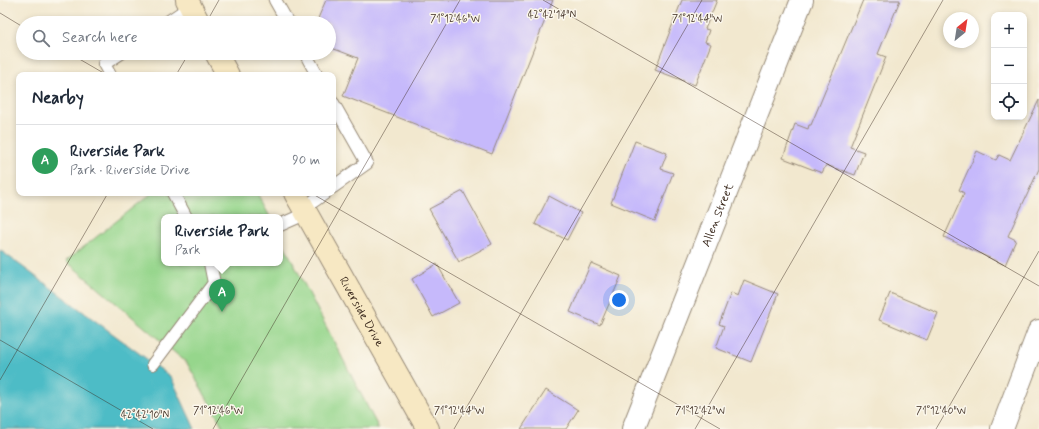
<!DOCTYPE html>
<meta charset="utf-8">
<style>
:root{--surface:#fff;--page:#f2f2f3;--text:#1f2937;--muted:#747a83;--line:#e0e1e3;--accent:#1a73e8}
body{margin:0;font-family:Mynerve,sans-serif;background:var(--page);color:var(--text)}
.controls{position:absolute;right:12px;top:12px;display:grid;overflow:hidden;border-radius:8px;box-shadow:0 2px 6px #0003}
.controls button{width:36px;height:36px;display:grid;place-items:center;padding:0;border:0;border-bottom:1px solid var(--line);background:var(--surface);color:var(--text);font:20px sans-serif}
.compass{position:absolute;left:943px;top:12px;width:36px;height:36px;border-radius:50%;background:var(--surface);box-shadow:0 2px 6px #0003;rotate:30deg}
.you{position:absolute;left:619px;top:300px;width:14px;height:14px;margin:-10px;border:3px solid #fff;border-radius:50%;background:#1a73e8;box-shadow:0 0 0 6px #1a73e833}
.badge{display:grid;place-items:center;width:26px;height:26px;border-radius:50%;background:var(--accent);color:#fff;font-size:13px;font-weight:700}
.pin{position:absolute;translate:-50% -33px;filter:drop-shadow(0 1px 2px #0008)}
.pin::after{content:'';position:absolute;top:21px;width:14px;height:12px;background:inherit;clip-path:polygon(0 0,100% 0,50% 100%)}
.popup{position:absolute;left:161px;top:214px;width:122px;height:52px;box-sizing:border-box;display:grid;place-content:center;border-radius:8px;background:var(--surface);filter:drop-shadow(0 1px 3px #0005);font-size:13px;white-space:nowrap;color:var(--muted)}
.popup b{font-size:15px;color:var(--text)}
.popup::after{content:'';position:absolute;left:50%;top:100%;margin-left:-8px;border:8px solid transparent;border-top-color:var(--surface)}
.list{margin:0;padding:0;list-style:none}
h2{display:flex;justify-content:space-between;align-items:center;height:52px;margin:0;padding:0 16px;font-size:17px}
h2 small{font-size:13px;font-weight:400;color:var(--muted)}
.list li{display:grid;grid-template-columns:26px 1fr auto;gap:12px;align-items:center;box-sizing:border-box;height:72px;padding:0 16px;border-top:1px solid var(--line)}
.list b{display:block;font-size:15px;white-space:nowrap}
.list p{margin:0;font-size:13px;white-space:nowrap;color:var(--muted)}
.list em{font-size:13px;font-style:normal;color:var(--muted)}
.icon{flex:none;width:22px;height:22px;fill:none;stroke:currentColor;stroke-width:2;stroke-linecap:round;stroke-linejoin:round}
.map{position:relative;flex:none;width:1039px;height:429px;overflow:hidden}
.search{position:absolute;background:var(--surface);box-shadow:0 2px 6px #0003;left:16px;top:16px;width:320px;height:44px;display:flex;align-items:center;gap:10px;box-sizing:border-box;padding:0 14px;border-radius:22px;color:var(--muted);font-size:15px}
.panel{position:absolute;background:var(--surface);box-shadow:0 2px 6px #0003;left:16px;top:72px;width:320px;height:124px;border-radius:8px}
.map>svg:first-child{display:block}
</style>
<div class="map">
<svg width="1039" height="429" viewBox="0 0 1039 429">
<rect width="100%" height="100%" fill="#fbf7ec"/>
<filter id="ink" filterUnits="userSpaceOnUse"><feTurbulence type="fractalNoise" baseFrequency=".025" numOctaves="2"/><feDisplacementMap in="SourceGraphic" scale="8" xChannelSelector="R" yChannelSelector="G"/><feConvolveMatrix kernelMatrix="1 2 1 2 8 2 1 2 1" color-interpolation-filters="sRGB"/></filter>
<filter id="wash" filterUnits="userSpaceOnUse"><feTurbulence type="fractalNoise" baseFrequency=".012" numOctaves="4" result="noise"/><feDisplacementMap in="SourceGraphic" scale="16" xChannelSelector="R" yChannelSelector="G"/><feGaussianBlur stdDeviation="0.9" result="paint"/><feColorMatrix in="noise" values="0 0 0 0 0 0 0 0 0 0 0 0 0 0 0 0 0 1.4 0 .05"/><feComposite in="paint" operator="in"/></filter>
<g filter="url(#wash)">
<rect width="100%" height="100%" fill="#f2e8cf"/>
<polygon fill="#96d68c" stroke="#688055" points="152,193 257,193 270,217 164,217 164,263 280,263 280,237 379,429 224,429 187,363 66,261"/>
<polygon fill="#4ebcc6" stroke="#447372" points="0,250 171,377 195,429 0,429"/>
<g id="blocks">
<g fill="#c6b9fb">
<polygon points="326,0 553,0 492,154 343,96 358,58 329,47 329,23 316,23"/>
<polygon points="682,0 717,0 705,29 709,30 705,42 711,44 695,85 655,70"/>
<polygon points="863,0 900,0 878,54 886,57 850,147 864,152 855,175 826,165 822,173 783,158 795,124 808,129 809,125 811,125"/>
<polygon points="1039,100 1039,169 1008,236 1016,240 1005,265 944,237 964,193 959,190 977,151 996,160 999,155 1010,160"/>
<polygon points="635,141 667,153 661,169 673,173 655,221 611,203"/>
<polygon points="463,191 492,244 459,262 429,209"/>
<polygon points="549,196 581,213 567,240 535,224"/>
<polygon points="591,263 621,276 600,325 570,312"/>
<polygon points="437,264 459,303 433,317 412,279"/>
<polygon points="744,280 778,294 751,362 716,348 724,326 719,324 731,293 738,296"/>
<polygon points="890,293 938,313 927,340 879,320"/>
<polygon points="546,390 578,410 566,429 521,429"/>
</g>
</g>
</g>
<g filter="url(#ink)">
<use href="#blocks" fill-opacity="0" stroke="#968976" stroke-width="1"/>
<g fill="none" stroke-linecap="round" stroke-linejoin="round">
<defs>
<g id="service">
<polyline points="275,0 288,23"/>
<polyline points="166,23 190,7"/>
<polyline points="305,53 317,75"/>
<polyline points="110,75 104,64 121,53"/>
<polyline points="333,103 367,163 333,187"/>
<polyline points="173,193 186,217"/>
<polyline points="304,208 325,193"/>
<polyline points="280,225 307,213"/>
<polyline points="153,364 214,283 210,263"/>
</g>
<g id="minor">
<path id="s1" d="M633,429L802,0"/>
<polyline points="1002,429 1039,331"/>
</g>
<g id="secondary">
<polyline points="187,0 199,23"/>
<polyline points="216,53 228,75"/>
<path id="s2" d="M295,193L428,429"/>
</g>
</defs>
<use href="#service" stroke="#968976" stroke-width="14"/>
<use href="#minor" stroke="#968976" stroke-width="24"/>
<use href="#secondary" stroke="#968976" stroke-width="24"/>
<use href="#service" stroke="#fff" stroke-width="12"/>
<use href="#minor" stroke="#fff" stroke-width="22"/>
<use href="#secondary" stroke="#f7e8c3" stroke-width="22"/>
</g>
</g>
<path fill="none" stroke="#3b2a1e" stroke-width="1" stroke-opacity="0.45" d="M543,0L1039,286M0,13L23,27M206,23L219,0M69,53L107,75M176,75L189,53M311,193L720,429M0,340L153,429M0,380L108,193M213,429L460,0M454,429L702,0M695,429L943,0M936,429L1039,251"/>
<g text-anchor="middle" stroke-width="3" stroke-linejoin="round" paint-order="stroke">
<g font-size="12" fill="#3b2a1e" stroke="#fbf7ec">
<text dy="4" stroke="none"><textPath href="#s1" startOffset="230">Allen Street</textPath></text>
<text dy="4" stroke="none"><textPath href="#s2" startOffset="136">Riverside Drive</textPath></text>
</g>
</g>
<g font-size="10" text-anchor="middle" fill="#3b2a1e" stroke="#fbf7ec" stroke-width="3" stroke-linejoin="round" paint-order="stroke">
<text x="552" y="18">42°42'14"N</text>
<text x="455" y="22">71°12'46"W</text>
<text x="697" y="22">71°12'44"W</text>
<text x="218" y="414">71°12'46"W</text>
<text x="459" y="414">71°12'44"W</text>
<text x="700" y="414">71°12'42"W</text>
<text x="941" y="414">71°12'40"W</text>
<text x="145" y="418">42°42'10"N</text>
</g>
</svg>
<div class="controls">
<button>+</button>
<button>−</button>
<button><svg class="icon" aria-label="locate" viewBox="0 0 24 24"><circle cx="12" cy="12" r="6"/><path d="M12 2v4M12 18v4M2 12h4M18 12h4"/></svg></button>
</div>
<svg class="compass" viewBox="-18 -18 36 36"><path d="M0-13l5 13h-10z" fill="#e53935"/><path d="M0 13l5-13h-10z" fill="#747a83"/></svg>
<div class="you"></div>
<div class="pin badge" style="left:222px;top:312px;background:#2e9e5b">A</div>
<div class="popup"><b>Riverside Park</b>Park</div>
<div class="search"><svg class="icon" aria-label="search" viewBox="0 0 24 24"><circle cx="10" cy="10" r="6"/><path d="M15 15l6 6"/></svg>Search here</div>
<section class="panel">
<h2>Nearby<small></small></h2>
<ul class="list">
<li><span class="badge" style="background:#2e9e5b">A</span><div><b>Riverside Park</b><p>Park · Riverside Drive</p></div><em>90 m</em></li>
</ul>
</section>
</div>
